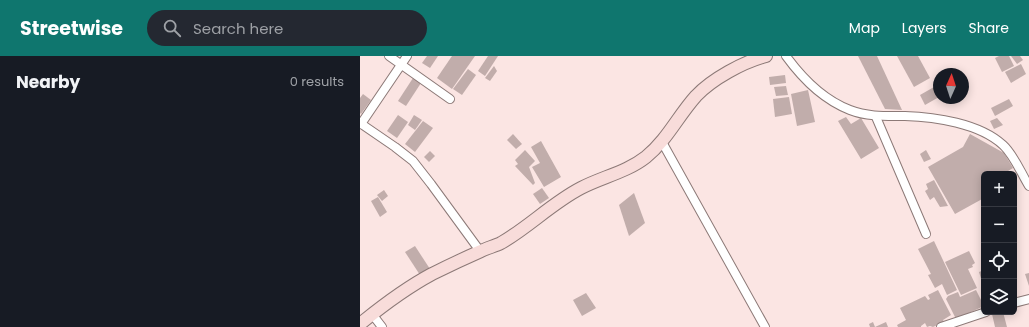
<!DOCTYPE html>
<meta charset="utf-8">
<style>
:root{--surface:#171b24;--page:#242831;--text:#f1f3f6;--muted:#9ea1a6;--line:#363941;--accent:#0f766e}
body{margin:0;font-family:Poppins,sans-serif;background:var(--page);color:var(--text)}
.controls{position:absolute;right:12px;bottom:12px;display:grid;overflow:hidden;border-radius:6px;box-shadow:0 2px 10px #0003}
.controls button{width:36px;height:36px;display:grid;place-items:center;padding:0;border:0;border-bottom:1px solid var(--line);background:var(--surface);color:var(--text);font:20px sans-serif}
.compass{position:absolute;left:573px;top:12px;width:36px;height:36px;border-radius:50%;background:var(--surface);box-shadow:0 2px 10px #0003;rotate:3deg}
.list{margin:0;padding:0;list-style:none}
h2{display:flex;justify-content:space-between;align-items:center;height:52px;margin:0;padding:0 16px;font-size:17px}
h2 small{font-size:13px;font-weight:400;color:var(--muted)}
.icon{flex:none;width:22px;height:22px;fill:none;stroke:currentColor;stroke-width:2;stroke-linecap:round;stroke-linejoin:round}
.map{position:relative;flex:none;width:669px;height:271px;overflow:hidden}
header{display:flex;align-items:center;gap:24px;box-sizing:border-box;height:56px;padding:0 20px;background:var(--accent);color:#fff}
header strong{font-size:19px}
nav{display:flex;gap:22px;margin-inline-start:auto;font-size:14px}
.search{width:280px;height:36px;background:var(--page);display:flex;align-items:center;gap:10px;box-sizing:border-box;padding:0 14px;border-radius:22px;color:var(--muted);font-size:15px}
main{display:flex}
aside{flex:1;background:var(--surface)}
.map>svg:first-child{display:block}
</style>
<header>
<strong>Streetwise</strong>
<div class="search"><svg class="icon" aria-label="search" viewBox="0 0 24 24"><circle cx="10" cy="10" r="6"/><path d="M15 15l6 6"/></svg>Search here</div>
<nav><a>Map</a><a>Layers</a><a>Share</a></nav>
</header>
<main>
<aside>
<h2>Nearby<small>0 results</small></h2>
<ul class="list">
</ul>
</aside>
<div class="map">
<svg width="669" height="271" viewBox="0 0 669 271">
<rect width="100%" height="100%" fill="#fbe5e3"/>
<g fill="#c1adab">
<polygon points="67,0 78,0 70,12 62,7"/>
<polygon points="92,0 115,0 92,33 77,22"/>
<polygon points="128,0 138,0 125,20 118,15"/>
<polygon points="498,0 517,0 542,54 525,53"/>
<polygon points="537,0 558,0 570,22 554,31"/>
<polygon points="639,0 649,0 654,10 642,16 635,2"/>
<polygon points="651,0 660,0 663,4 657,8"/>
<polygon points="661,8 666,18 651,27 645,16"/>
<polygon points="134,10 137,15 130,25 125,22"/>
<polygon points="108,13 116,19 102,39 93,33"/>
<polygon points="425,19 426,27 410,29 409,21"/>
<polygon points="53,22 61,27 46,50 38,45"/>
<polygon points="426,30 428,39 416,40 414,31"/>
<polygon points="574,31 579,41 565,49 560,39"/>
<polygon points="448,34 455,66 437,70 431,38"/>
<polygon points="3,38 11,44 1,58 0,57 0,42"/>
<polygon points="429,41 432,58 415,61 413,43"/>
<polygon points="649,43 653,50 635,60 631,52"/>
<polygon points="38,59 48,66 37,82 27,75"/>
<polygon points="54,59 62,64 55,74 48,69"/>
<polygon points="486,61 491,68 501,62 519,92 501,103 478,65"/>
<polygon points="637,62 643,69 634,73 630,65"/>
<polygon points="63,65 73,72 55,96 45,88"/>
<polygon points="153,78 162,88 156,93 147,84"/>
<polygon points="610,78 644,97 653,112 643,118 624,118 624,142 595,158 568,111 603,91"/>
<polygon points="181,85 201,121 184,131 172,111 180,107 171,91"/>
<polygon points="165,94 175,105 169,111 175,127 173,129 155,110 158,108 155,104"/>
<polygon points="566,94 571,103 564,106 560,98"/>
<polygon points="70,95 75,100 69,106 64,101"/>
<polygon points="574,124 588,150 580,151 574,141 570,144 565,135 568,133 566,128"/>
<polygon points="182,132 189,142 180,148 173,138"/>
<polygon points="24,134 28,140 22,145 17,139"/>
<polygon points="274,137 285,167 269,180 259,149"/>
<polygon points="18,141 27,156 20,161 11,145"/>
<polygon points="574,185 597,234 587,239 582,228 575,232 568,219 571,218 558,193"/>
<polygon points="55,190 70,213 60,219 45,196"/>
<polygon points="609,195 615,207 612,209 613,211 608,213 617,232 601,239 585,206"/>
<polygon points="624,214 624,232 619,216"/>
<polygon points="669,217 669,230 665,218"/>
<polygon points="578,234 591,259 583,264 584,266 573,271 570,270 567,271 565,267 561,270 561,271 538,271 537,269 546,264 540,252 565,240 568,244 570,243 568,239"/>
<polygon points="616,234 624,250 596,263 586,243 588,240 598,236 600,241"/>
<polygon points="226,237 236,252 222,260 213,244"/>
<polygon points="639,256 643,256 647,271 635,271 632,258"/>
<polygon points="513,266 515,271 526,266 528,271 510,271 509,268"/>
</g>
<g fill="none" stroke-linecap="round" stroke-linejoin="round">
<defs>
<g id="street">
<polyline points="29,0 90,43"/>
<path d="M426,0C442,22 464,44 490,54C508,61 526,60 545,60C575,61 619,67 643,89C654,99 661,117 669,130"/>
<polyline points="516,61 566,178"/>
<polyline points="0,67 35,91 53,105 71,128 120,195"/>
<polyline points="1,68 47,0"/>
<polyline points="302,86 405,271"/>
<polyline points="654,247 669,243"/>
<polyline points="12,258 22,271"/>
<polyline points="581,271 626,256"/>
</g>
<path id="secondary" d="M0,268C22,250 46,232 72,218C88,210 105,202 121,195C127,192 135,190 141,187C169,171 192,147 221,132C242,121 267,116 286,101C307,84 318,60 336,40C352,23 383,6 406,0"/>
</defs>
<use href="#street" stroke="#8c7977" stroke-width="10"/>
<use href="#secondary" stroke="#8c7977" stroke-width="14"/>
<use href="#street" stroke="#fff" stroke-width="8"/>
<use href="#secondary" stroke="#f8dcda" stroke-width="12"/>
</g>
</svg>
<div class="controls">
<button>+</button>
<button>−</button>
<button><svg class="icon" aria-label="locate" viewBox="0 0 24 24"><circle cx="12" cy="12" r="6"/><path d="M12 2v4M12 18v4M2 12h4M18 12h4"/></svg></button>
<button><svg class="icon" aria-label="layers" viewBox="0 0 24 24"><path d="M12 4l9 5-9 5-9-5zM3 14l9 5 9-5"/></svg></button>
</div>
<svg class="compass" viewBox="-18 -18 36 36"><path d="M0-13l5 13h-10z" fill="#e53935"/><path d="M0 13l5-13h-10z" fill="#9ea1a6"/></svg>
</div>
</main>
